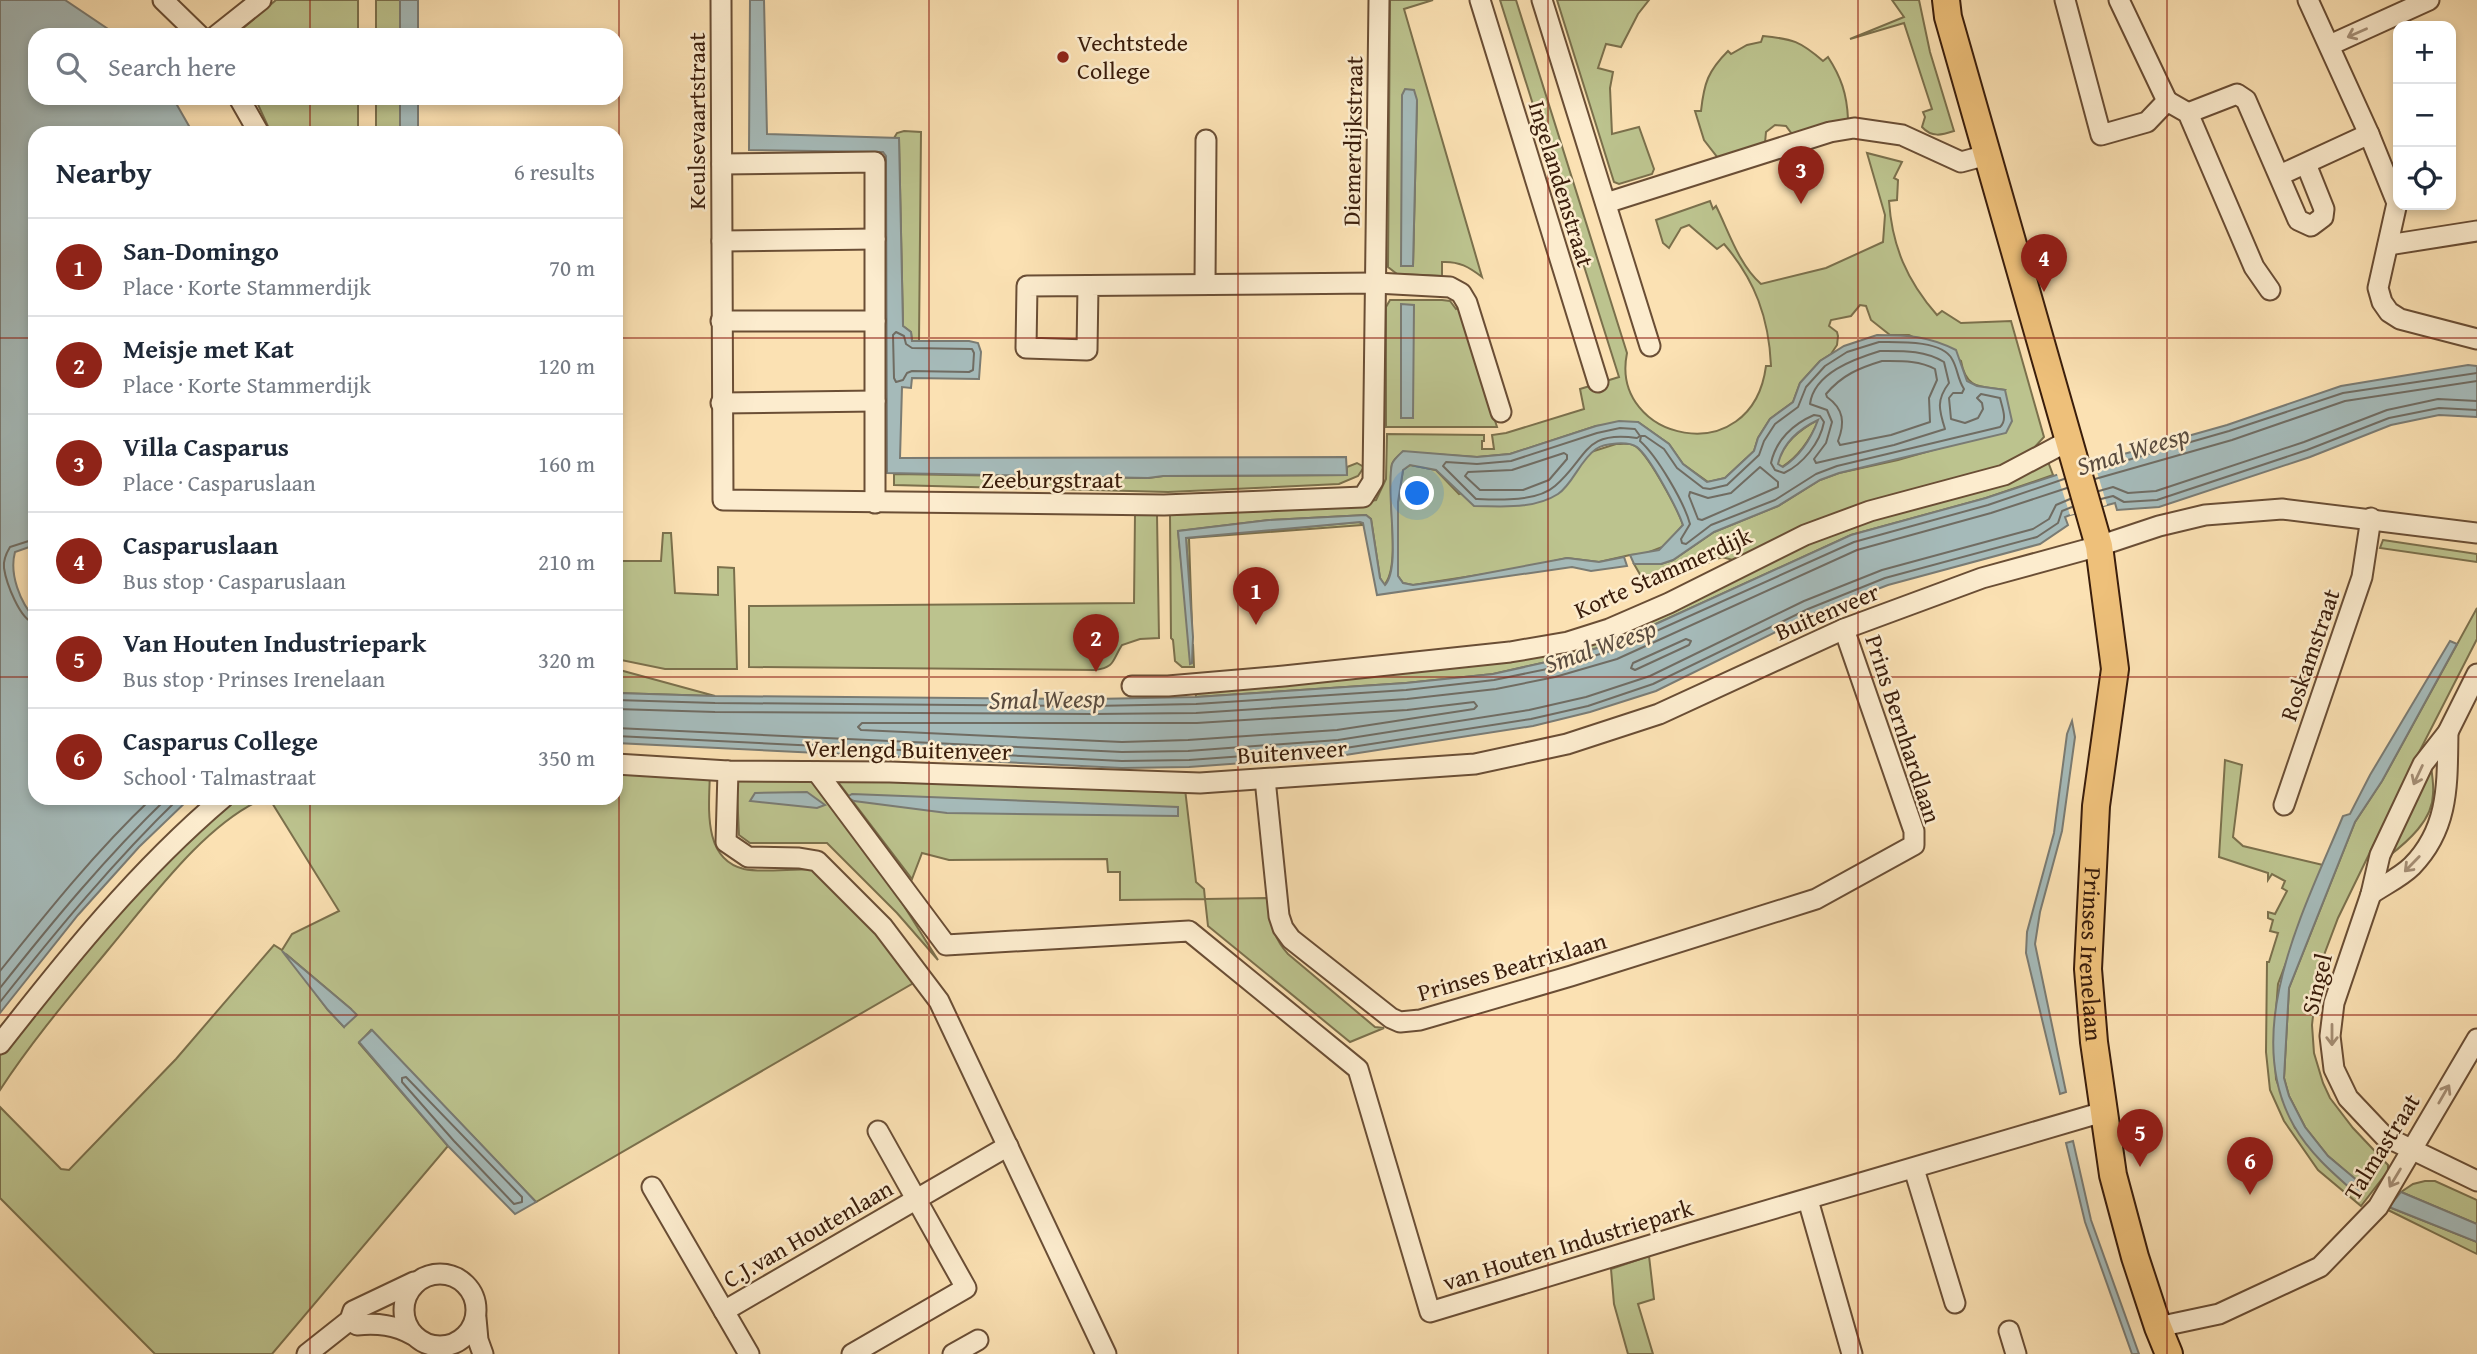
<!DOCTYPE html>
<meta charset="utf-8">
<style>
:root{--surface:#fff;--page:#f2f2f3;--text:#1f2937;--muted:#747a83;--line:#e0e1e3;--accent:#8f2418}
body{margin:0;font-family:"Gentium Book Plus",serif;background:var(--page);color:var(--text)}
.controls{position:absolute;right:21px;top:21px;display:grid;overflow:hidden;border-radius:14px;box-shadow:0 4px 10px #0003}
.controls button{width:63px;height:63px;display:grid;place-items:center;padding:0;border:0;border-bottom:2px solid var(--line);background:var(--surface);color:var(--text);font:35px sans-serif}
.you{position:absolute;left:1418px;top:494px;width:24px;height:24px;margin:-18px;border:5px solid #fff;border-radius:50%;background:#1a73e8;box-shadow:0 0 0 10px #1a73e833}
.badge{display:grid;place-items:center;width:46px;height:46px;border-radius:50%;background:var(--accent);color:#fff;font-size:23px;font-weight:700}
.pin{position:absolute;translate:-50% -58px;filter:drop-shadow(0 2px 4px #0008)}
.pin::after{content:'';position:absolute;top:37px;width:24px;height:21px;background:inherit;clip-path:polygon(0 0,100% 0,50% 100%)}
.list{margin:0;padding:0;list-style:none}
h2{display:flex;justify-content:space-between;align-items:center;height:91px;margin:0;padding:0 28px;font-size:30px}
h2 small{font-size:23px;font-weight:400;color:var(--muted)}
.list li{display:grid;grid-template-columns:46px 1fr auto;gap:21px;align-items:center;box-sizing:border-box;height:98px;padding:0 28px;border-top:2px solid var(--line)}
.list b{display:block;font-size:26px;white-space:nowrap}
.list p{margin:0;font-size:23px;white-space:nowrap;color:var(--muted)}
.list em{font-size:23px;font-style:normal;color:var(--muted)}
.icon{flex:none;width:38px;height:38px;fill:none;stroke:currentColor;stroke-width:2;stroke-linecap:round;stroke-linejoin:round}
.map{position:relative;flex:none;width:2477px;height:1354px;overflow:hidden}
.search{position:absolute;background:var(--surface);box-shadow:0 4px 10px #0003;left:28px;top:28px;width:595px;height:77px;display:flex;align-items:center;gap:18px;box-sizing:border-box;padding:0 24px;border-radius:21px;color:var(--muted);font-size:26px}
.panel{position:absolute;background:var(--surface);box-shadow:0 4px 10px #0003;left:28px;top:126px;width:595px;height:679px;border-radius:21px}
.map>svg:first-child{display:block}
</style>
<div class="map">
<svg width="2477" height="1354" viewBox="0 0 2477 1354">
<rect width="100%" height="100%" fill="#fbe1b3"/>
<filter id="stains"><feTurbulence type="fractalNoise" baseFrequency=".00286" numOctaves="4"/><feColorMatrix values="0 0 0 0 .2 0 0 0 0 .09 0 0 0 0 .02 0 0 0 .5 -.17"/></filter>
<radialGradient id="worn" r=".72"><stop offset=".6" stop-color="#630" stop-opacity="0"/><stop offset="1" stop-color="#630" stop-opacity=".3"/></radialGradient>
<g fill="#bcc38e" stroke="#7b704c" stroke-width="2" fill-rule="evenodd">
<polygon points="276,0 358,0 358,35 235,35"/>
<rect x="376" y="0" width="24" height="35"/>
<path d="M1390,0H1433L1404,9L1482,277C1469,267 1459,261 1442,262V276L1397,274L1388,267ZM1417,100L1413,266H1402Z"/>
<path d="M1500,0H1516L1627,353C1609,441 1752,473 1766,366H1771C1769,318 1755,280 1724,244L1717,249L1689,225L1681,228L1669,248L1663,243L1656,220L1710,201L1713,209L1716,206C1729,232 1739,265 1761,284L1826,268L1883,242L1885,215L1867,153L1902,162L1894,178L1898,180L1897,200L1889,201C1892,246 1907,281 1937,315L1942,311L1961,323L2011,321L2044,437L2032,450L2010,464L1740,562L1722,557C1698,566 1668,585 1642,578L1634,564H1661L1673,560L1714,532L1778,506L1820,480L1839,473L1898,460L1957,443L2005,390C1981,386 1966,390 1961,361L1909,335H1890L1871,320L1866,306L1860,305L1851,316L1831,320L1829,326L1837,332L1838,336L1837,345L1831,354L1820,361L1800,383L1793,402L1770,419L1758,438L1754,451L1725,478L1708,482L1683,464L1669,444L1638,422L1596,426L1510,454L1477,457L1403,452C1399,455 1394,459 1392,464C1386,491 1402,567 1384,585L1380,578L1371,519L1366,515L1269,520L1178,531L1192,663L1193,644L1194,667H1182L1175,661L1173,640L1171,638L1170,515L1329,508L1376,500L1386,479L1387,434L1484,435V441H1482V449H1494L1492,435L1506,433L1584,409L1580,389L1619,377Z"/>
<polygon points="1557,0 1649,0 1638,14 1621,47 1606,44 1598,68 1613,72 1610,88 1612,134 1639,127 1654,169 1652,174 1619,184 1614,182"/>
<path d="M1892,0H1919L1930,52L1954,131C1942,135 1932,138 1922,127L1925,117L1923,112L1932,109L1904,23L1850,39L1904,17Z"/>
<path d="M1763,36C1793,39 1800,41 1823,61L1828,57C1841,77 1847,94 1848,119L1792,134L1786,126L1775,125L1766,132L1765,143L1718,158L1704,140L1695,111H1701C1704,83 1708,71 1728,51L1731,54L1747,45L1761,42Z"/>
<polygon points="255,98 358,98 358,133 271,133"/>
<rect x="376" y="98" width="24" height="35"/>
<polygon points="904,131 921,132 919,341 912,341 911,332 903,326 899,139 894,138 897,133"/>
<path d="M1390,300H1442L1450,301L1456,309L1460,307L1497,427H1386V307ZM1402,304L1413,418L1401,417Z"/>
<path d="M1819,419C1811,438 1800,456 1782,467L1777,464C1784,442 1799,430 1819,419Z"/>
<path d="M1616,444C1621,444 1629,443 1633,445C1646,449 1678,510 1683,525L1665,546L1644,554L1630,555L1599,562L1567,558L1518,569L1413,585L1403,583L1398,576V502L1403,470L1410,465L1436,470L1459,494Z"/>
<polygon points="2047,459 2053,475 1986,498 1851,535 1612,644 1551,661 1493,674 1406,683 1196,697 1195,687 1533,653 1801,545"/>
<polygon points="1357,463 1364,467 1358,476 1339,484 1168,492 894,485 894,474 1148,478 1163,476 1347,475 1347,467"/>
<path d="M1135,514L1157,515L1159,638L1140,639L1122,645C1112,660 1116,667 1095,670L749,667V606L1134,603Z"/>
<polygon points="1359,522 1363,525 1189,538 1192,626 1186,538"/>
<polygon points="663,533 671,533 675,593 718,595 718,567 734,568 737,669 665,669 616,659 616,561 661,561"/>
<polygon points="2383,540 2477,554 2477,562 2380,548"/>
<polygon points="2477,608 2477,639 2413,764 2338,918 2318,971 2312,1025 2314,1053 2323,1083 2330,1098 2353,1128 2388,1165 2388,1171 2361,1206 2318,1170 2284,1121 2270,1090 2266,1052 2267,962 2269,962 2278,933 2270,931 2273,920 2268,918 2268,912 2275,914 2287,891 2282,888 2285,881 2272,874 2268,880 2268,873 2219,857 2225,760 2242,765 2233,837 2243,846 2323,865 2278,984 2274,1038 2276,1079 2295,1128 2364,1187 2328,1156 2305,1127 2289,1096 2284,1078 2289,988 2355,822 2382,781"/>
<polygon points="616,669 715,696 616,693"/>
<path d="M616,763L710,768C710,802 700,858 744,869C762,873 796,869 816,869L853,904L917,981L536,1202L371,1030L359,1043L448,1146L272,1354H155L0,1198V1107L61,1169L69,1170L176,1059L274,945L282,950L292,934L339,911L269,798H616ZM286,954L351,1009L344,1027L328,1010Z"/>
<path d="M2431,766C2432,775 2434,785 2433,794C2433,820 2407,842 2389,856Z"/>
<polygon points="736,769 807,772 875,860 938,960 897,913 827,843 750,843 739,835"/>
<path d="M832,774L1185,789L1196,882L1204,889L1205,899L1267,898C1271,920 1272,937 1288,954L1375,1027L1384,1028L1350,1042L1208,926L1205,899L1120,900V872H1108L1107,859L949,860L922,853L912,879Z"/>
<path d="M218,798H265C205,823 150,900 108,950C71,995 32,1041 0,1090V1054L103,923Z"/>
<polygon points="2425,1181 2435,1181 2477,1200 2477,1224 2401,1192 2413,1184"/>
<polygon points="2389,1207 2477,1242 2477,1254 2386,1209"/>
<polygon points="1649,1256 1654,1299 1638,1304 1653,1354 1628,1354 1614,1304 1611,1269"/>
</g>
<g fill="#a5bab9" stroke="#7a7b73" stroke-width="2" fill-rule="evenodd">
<path d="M0,0H65L117,35H35V98H173L193,133H35V545L15,552C9,574 20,602 35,619V798H190L139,847L78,915L0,1013Z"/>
<rect x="400" y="0" width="18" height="35"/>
<polygon points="750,0 764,0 767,134 899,138 903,326 911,332 912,341 969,341 978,343 981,352 979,379 912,378 911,388 902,387 900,458 1346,457 1347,475 1163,476 1148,478 887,473 886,156 883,152 749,150"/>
<polygon points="1405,89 1414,90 1417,100 1413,266 1401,266 1402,95"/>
<rect x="400" y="98" width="18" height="35"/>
<polygon points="1401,304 1414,305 1413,418 1401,418"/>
<path d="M1877,335C1908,335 1928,336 1956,350L1967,381L1977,386L2005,390L2012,421L2006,433L1839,473L1820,480L1778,506L1714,532L1673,560L1661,564H1634L1630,555L1659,550L1683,525C1677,508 1650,457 1637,447C1628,441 1605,443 1596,449C1580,460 1573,484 1558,494C1533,510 1501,506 1474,506L1436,470L1410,465L1403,470L1398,502V576L1403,583L1413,585L1450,580L1567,558L1599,562L1624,557L1627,566L1591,571L1572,567L1377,595L1363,523L1360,522L1186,538L1193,637L1192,663L1190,664L1178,531L1269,520L1366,515L1371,519L1380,578L1385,585C1402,566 1385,492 1392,464C1394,459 1399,455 1403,451L1477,457L1510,454L1596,426L1619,421L1638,422L1669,444L1683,464L1707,482L1725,478L1754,451L1758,438L1770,419L1793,402L1800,383L1820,361L1844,346ZM1818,420C1811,439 1800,456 1783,467L1778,464C1783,443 1799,429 1818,420Z"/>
<polygon points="2468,365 2477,366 2477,417 2439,415 2391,425 2310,457 2159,507 2117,510 2115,503 2070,515 2065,517 2068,525 2040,544 1888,585 1810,615 1656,691 1590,712 1533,726 1339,756 1189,767 1122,768 616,743 616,693 715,696 1093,699 1196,697 1406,683 1493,674 1551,661 1612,644 1851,535 1986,498 2099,461 2227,425 2341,386"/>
<path d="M2450,641L2457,644L2382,781L2355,822L2289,988L2284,1078L2289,1096L2305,1127L2328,1156L2365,1187L2359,1196C2335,1175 2310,1154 2294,1126C2239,1030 2306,906 2343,816L2350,814L2370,775Z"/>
<polygon points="2072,721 2075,737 2062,831 2040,912 2035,944 2066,1092 2060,1094 2026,953 2027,932 2054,833 2067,734"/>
<polygon points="807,792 825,805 817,808 750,801 755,793"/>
<polygon points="852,794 1178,807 1178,816 947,813 854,801 847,797"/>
<polygon points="282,951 351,1009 357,1015 344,1027 328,1010"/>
<polygon points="372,1030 536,1202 515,1214 448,1146 359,1042"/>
<polygon points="2073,1141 2091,1220 2139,1354 2132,1354 2085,1222 2066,1143"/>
<polygon points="2401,1192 2477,1224 2477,1242 2389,1207"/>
</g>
<polygon fill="#fbe1b3" points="2098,458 2098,460 2094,462 2107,505 2070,515 2056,471"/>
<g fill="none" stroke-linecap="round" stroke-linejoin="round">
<g stroke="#706c62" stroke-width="2">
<polygon points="896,332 904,336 906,344 912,348 972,349 974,353 973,370 969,372 912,371 907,373 903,380 896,382 894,378 893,335"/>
<path d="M1879,342C1898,342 1942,340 1952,359C1958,369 1957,378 1964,389L1962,393H1953L1949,398L1951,419L1965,423L1978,418L1983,409L1982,403L1977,398L1981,394L2000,398C2002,407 2008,420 2000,427L1837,466L1816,474L1775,500L1711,525L1686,544L1682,543L1681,539L1690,524C1684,502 1657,456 1640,441L1641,436H1645L1664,449L1677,468L1703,488L1710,489L1727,485L1759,455L1764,441L1775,424L1798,407L1806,387L1825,366L1847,352Z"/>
<path d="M1880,351C1903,351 1924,350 1944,362L1949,383C1936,400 1939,410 1945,429L1894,445L1816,463L1814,459L1826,443L1832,422L1827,410L1810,404C1814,373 1854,359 1880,351Z"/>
<path d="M1882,361C1900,361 1919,360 1935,369L1937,380L1929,398L1930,422L1891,435L1840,445L1838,441C1845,423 1844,409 1827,397L1826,394C1842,375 1859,368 1882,361Z"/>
<path d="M1814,415L1820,416L1824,422C1820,443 1803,464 1784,473L1775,470L1771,463C1776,440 1793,424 1814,415Z"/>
<path d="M1620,428L1635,429L1640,436L1637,438C1583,430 1588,458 1555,486C1537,502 1499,500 1476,499L1443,466L1446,462L1477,464L1511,461L1597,433Z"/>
<polygon points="1564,453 1567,455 1567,459 1549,480 1523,490 1480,490 1465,476 1468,472 1512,470"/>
<polygon points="1760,467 1778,482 1778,487 1702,520 1698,519 1689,496 1690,492 1708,498 1731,493"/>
<polyline points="2093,470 2229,431 2343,393 2477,373"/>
<polyline points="2095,479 2232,440 2345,401 2477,381"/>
<polyline points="2099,491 2113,487 2128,493 2156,491 2304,442 2387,410 2438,399 2477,401"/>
<polyline points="2101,499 2113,496 2124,502 2157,500 2307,450 2389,418 2439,408 2477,410"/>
<path d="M35,539L10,547C7,552 3,561 4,568C6,582 20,621 35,623"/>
<polygon points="1686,639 1691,641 1689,645 1635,670 1631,668 1633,663"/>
<polyline points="616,700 715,703 1093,706 1196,704 1406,690 1494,680 1552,668 1614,650 1854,542 1988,505 2064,479"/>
<polygon points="1474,702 1477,706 1474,709 1337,730 1188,740 1122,742 861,730 858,727 862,723 1197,723 1407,710"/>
<polyline points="616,709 715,712 1093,714 1196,713 1407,699 1496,689 1555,677 1617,659 1857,550 1991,513 2067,488"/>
<polyline points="616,728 1122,752 1188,751 1338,740 1529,710 1586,697 1650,676 1804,601 1882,570 2033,529 2049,519 2056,505 2070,499"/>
<polyline points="616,736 1122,761 1189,760 1339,749 1531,719 1588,706 1653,684 1808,609 1885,578 2037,537 2058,523 2062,511 2072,507"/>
<path d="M0,971C48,911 96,851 152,798"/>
<path d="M0,988C53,921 106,857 167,798"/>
<path d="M0,1002C57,930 114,861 179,798"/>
<polygon points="406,1077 522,1197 522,1202 514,1204 454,1141 402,1082 402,1078"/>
</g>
<defs>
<g id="minor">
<polyline points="163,0 199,35"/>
<polyline points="721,0 723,500 1164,505 1363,497 1373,481 1379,0"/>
<polyline points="1480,0 1598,382"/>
<polyline points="1542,0 1650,346"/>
<polyline points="2065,0 2101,135 2147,122 2167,101"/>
<polyline points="2119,0 2167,101"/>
<polyline points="2308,0 2369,134 2397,203 2378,288 2382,302 2389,312 2400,319 2477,339"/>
<polyline points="217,35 261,0"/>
<polyline points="2330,45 2429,0"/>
<polyline points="239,98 259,133"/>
<polyline points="2167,101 2188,113 2254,267 2270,290"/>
<polyline points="2188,113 2237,94 2246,100 2298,220 2311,226 2323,217 2324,209 2306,164"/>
<polyline points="722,164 875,162 875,503"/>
<polyline points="2280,175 2369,134"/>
<polyline points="1606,203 1830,132 1854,128 1902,135 1961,162 1987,155"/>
<polyline points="722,241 875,239"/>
<polyline points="2388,245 2477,231"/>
<polyline points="1205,284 1206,140"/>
<polyline points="1088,286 1087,350 1026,348 1027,286 1376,283 1450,287 1461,293 1467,303 1501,412"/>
<polyline points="721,321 875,321"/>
<polyline points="721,403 875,401"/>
<polyline points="2477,674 2448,732 2423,764 2380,855 2371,894 2334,1003 2330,1036 2334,1069 2348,1098 2384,1136 2477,1181"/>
<polyline points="1132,686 1168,686 1284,676 1510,652 1568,642 1609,629 1669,603 1805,535 1870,511 2004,475 2070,440"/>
<polyline points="616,764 728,771 890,772 1200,783 1475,764 1567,744 1659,714 1844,629 1982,578 2099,546 2159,526 2205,515 2282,509 2477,533"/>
<polyline points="728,771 726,842 748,857 799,858 817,861 883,927 939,1001 1106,1354"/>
<polyline points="817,772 946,945 1189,931 1358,1069 1430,1312 1687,1234 2103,1112"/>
<polyline points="1265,779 1279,916 1283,928 1291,939 1391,1018 1400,1022 1420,1020 1571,976 1816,899 1914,845 1914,831 1844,629"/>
<polyline points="2284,805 2362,577 2371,518"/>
<path d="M2371,894C2384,885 2401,877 2412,866C2450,827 2447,782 2448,732"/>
<path d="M0,1044C68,957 138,870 223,798"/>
<polyline points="1914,1169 1955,1303"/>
<polyline points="652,1187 749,1354"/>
<polyline points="1808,1200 1852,1354"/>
<circle cx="440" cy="1310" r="36"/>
<polyline points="724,1311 1008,1146"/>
<polyline points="476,1318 478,1340 483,1354"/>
<path d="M350,1320L357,1325C378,1323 395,1325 413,1335"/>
<polyline points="2158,1327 2219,1314 2320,1267 2378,1207 2477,1039"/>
<polyline points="2009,1331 2016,1354"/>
<polyline points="307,1354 350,1320 353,1311 414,1282"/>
<polyline points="852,1354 966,1288 878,1131"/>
<polyline points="953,1354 978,1340"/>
</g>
<g id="major">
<path id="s1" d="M1946,0L1948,17L2099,546L2115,669L2096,806L2088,969L2094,1042L2113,1175L2135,1257L2158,1327L2169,1354"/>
</g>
</defs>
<use href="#minor" stroke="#6a4e35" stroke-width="23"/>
<use href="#major" stroke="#3a1d0b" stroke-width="30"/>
<use href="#minor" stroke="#fcecce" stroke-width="19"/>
<use href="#major" stroke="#eec07a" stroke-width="26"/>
</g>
<defs><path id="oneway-shaft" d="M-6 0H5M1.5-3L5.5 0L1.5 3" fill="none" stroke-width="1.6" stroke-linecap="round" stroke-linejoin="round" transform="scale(1.75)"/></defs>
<g stroke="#a58f76">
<use href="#oneway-shaft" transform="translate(2357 33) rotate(156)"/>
<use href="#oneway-shaft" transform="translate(2418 775) rotate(115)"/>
<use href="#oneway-shaft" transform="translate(2412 864) rotate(134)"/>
<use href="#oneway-shaft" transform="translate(2332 1035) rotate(90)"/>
<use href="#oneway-shaft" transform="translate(2444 1094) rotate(-60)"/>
<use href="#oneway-shaft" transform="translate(2395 1178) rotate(121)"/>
</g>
<path fill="none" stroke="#8f2418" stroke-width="2" stroke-opacity="0.55" d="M310,0V35M619,0V1354M929,0V1354M1238,0V1354M1548,0V1354M1858,0V1354M2167,0V1354M310,98V133M0,338H35M616,338H2477M0,677H35M616,677H2477M310,798V1354M0,1015H2477"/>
<circle fill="#8f2418" stroke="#fcecce" stroke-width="2.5" cx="1063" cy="57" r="7"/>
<g text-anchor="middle" stroke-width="5" stroke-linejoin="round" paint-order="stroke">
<g font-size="24" fill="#3a1d0b" stroke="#fcecce" text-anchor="start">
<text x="1077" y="51">Vechtstede<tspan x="1077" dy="28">College</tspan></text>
</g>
<g font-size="24" fill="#3a1d0b" stroke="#fcecce">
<text transform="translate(697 121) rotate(-90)" y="8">Keulsevaartstraat</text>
<text transform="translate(1353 141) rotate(-89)" y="8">Diemerdijkstraat</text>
<text transform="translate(1561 184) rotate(73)" y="8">Ingelandenstraat</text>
<text x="1052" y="488">Zeeburgstraat</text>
<text transform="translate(1663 573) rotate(-24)" y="8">Korte Stammerdijk</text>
<text transform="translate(1827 612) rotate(-23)" y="8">Buitenveer</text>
<text transform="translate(2310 655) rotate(-71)" y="8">Roskamstraat</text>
<text transform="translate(1903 729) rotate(72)" y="8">Prins Bernhardlaan</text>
<text transform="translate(908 750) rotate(1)" y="8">Verlengd Buitenveer</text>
<text transform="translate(1292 752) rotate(-4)" y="8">Buitenveer</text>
<text dy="8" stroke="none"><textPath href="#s1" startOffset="978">Prinses Irenelaan</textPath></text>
<text transform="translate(1512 967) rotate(-16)" y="8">Prinses Beatrixlaan</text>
<text transform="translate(2317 984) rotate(-76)" y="8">Singel</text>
<text transform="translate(2382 1147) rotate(-58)" y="8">Talmastraat</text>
<text transform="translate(808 1234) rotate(-30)" y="8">C.J.van Houtenlaan</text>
<text transform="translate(1568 1245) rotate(-17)" y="8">van Houten Industriepark</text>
</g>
<g font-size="26" font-style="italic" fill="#5a4c3f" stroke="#fcecce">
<text transform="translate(2133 450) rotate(-17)" y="9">Smal Weesp</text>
<text transform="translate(1600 646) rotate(-19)" y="9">Smal Weesp</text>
<text transform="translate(1047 699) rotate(-1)" y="9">Smal Weesp</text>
</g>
</g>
<rect width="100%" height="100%" filter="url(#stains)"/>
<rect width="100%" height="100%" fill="url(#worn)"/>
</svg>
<div class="controls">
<button>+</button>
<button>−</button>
<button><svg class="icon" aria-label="locate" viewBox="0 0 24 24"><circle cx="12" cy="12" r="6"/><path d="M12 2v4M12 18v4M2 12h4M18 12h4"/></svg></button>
</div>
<div class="you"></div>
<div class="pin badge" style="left:1256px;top:625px">1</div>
<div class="pin badge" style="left:1096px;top:672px">2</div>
<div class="pin badge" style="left:1801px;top:204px">3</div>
<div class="pin badge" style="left:2044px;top:292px">4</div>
<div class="pin badge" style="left:2140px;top:1167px">5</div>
<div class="pin badge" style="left:2250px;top:1195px">6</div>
<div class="search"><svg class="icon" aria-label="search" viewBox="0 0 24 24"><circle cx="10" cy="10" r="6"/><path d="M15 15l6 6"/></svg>Search here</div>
<section class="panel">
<h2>Nearby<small>6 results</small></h2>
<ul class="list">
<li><span class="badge">1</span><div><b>San-Domingo</b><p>Place · Korte Stammerdijk</p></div><em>70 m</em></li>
<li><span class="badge">2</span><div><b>Meisje met Kat</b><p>Place · Korte Stammerdijk</p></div><em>120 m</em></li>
<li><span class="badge">3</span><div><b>Villa Casparus</b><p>Place · Casparuslaan</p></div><em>160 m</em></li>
<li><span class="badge">4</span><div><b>Casparuslaan</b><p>Bus stop · Casparuslaan</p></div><em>210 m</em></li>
<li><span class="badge">5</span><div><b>Van Houten Industriepark</b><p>Bus stop · Prinses Irenelaan</p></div><em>320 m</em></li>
<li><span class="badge">6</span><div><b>Casparus College</b><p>School · Talmastraat</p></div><em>350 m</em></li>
</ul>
</section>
</div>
